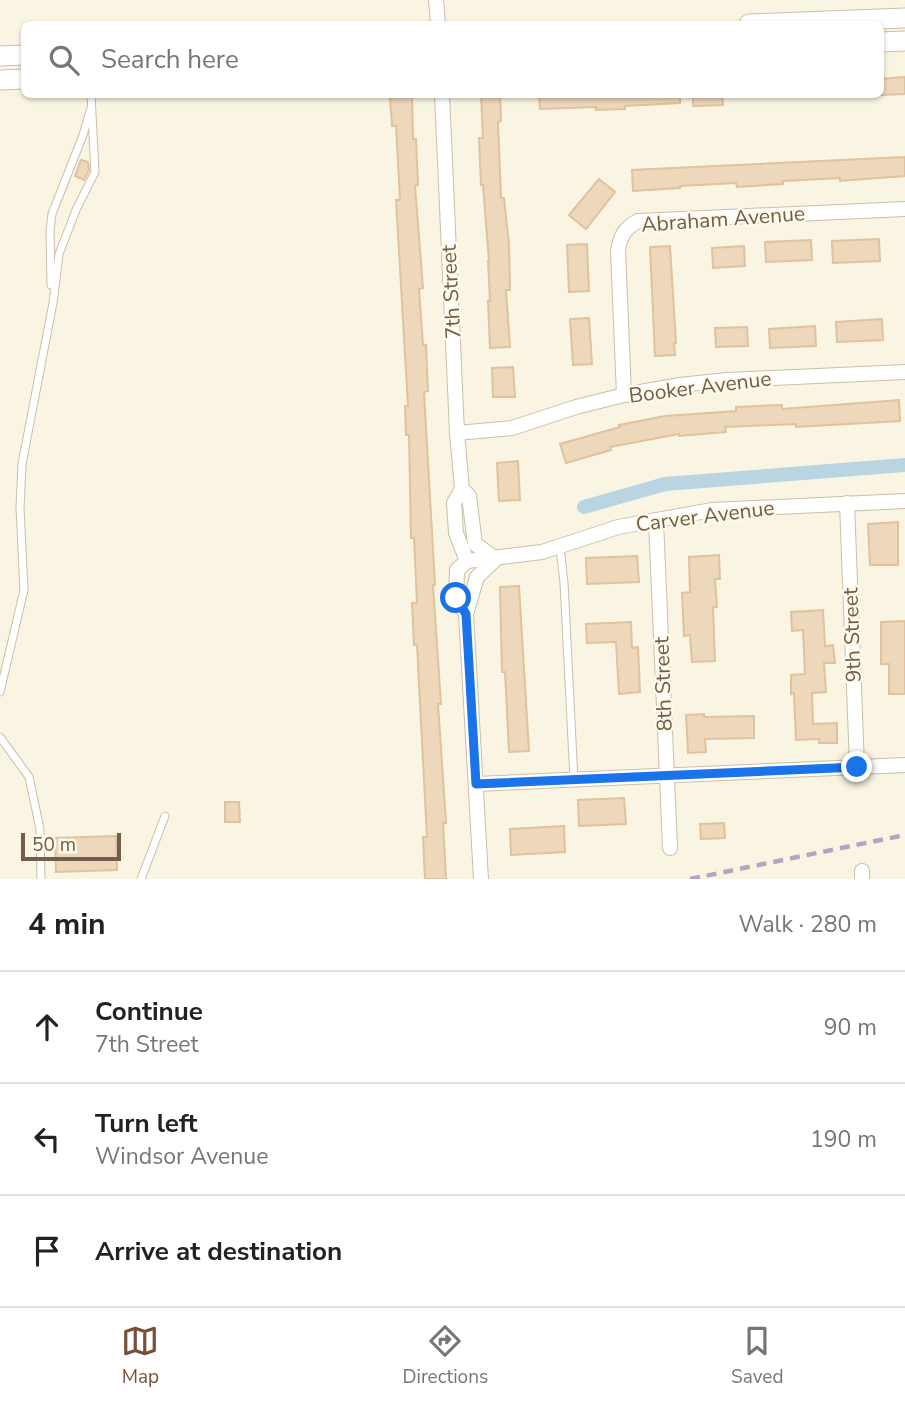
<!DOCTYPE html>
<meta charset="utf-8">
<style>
:root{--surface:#fff;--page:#f6f6f6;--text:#222;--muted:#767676;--line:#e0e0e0;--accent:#764f37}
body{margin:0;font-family:"Nunito Sans",sans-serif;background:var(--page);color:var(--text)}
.scale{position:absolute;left:21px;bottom:18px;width:100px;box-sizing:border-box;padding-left:7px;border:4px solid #705e4b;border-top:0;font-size:19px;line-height:24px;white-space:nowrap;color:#705e4b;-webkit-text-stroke:5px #fef9e8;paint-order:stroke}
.stop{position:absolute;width:21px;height:21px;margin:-16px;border:5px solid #1a73e8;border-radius:50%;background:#fff}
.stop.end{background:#1a73e8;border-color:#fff;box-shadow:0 2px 7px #0008}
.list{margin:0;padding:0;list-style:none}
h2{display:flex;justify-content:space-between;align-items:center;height:91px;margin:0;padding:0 28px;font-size:30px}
h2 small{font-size:23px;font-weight:400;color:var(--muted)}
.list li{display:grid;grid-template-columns:46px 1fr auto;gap:21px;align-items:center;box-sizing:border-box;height:112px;padding:0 28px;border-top:2px solid var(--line)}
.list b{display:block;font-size:26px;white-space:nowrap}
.list p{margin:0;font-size:23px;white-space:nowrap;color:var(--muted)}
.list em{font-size:23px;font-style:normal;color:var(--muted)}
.icon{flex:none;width:38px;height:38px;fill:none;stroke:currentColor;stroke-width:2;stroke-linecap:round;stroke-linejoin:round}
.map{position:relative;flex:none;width:905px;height:879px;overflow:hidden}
.search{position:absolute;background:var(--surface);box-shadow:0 2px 5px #0004;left:21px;right:21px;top:21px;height:77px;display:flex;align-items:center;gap:18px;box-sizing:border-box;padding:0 24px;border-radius:10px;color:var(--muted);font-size:26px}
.sheet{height:427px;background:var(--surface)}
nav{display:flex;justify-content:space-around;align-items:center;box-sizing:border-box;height:98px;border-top:2px solid var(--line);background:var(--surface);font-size:19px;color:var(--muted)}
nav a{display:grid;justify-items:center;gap:4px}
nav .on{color:var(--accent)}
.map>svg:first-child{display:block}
</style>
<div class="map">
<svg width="905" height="879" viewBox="0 0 905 879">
<rect width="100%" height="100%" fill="#faf5e3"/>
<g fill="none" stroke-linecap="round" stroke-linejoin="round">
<polyline stroke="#b9d5e2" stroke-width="14" points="584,507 665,484 905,465"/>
</g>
<g fill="#eed8bc" stroke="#dfc29e" stroke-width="2">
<polygon points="905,77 905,94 880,95 880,79"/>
<polygon points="481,94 500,94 501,121 498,122 501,198 504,198 509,244 510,290 506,290 510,347 490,348 488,301 490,301 488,261 489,261 483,185 481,185 479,138 483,138"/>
<polygon points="539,94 680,94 680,103 625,106 625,109 596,110 596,107 540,109"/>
<polygon points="693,94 722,94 723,105 693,106"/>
<polygon points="412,96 413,139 416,139 418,185 415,186 423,288 419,289 423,345 426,345 428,391 424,392 435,585 433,585 441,704 438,704 446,823 443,823 446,879 425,879 423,837 427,837 417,645 414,645 412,603 417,603 414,538 411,538 409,435 406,435 405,406 408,406 396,200 400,200 396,126 392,126 390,97"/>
<polygon points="905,157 905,176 840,181 840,178 783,181 783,184 737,187 736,183 680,186 680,188 633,191 632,170"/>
<polygon points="81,160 88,162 89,170 84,180 75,176"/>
<polygon points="599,179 615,192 586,229 569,215"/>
<polygon points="879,239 880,261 833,263 832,241"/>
<polygon points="811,240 812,260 766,262 765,242"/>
<polygon points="587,244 589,291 569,292 567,245"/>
<polygon points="670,246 676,343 674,343 675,355 655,356 650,247"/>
<polygon points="744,246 745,266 713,268 712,248"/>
<polygon points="589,318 592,364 573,365 570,319"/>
<polygon points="882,319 883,340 837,342 836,322"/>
<polygon points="815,326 816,346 770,348 769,329"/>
<polygon points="747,327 748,346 716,347 715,328"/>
<polygon points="513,367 515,397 493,397 492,368"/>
<polygon points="899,400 900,421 796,427 796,424 725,427 726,432 679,436 679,434 610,447 611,450 566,463 560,444 620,427 619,425 665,416 736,411 736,407 782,405 782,409"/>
<polygon points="518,461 520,500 499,501 497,463"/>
<polygon points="898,522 898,565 870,565 868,524"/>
<polygon points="719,555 720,579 715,579 717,607 713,607 715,661 692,662 690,635 684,636 682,593 690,592 689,557"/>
<polygon points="637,556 639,582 587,584 586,558"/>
<polygon points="519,586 529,751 509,752 505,672 502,672 500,587"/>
<polygon points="823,610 825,646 833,645 835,663 824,663 826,692 812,693 813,724 837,723 837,743 819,743 819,739 796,740 794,693 791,694 791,675 805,674 803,630 792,631 791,612"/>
<polygon points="905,621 905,694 889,694 889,664 881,664 881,622"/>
<polygon points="631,622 632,648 638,647 640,692 619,694 616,642 587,643 586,624"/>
<polygon points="704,714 704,717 754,716 754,738 705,739 706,752 688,753 686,715"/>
<polygon points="624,798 626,824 579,826 578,800"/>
<polygon points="225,802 239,802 240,822 225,822"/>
<polygon points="724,823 725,838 701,839 700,824"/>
<polygon points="564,826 565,852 511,855 510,829"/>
<polygon points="116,836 117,870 56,872 55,838"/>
</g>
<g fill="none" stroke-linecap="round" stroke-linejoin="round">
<defs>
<g id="service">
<polyline points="51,285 50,230 52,214 83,135 91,108"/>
<polyline points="560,547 564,583 574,780"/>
<polyline points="0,692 24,590 20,508 22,464 53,303 59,254 76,210 95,172 91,94"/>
<polyline points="0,737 29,777 40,829 41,879"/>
<polyline points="141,879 165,816"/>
</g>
<g id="minor">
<polyline points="436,0 438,24"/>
<polyline points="442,94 457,433 462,489 469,496 475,544 496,559 477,577 466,614 481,879"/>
<path d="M624,395L618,251C620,236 625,228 638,221L905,209"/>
<polyline points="457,433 512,428 576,407 624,395 680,385 727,380 905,372"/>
<polyline points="462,489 454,503 456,533 467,561"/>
<polyline points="847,503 857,767"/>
<polyline points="656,520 670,848"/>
<polyline points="467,561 542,552 618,527 712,510 905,501"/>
<polyline points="466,614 456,598 457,570 467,561"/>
<polyline points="476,784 905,765"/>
<polyline points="862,871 862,879"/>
</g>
<g id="secondary">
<polyline points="749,24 905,18"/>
<polyline points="880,42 905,41"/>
<polyline points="0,56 24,55"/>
<polyline points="0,80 24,79"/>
</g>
</defs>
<use href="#service" stroke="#cabeaa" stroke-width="9"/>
<use href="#minor" stroke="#cabeaa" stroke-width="16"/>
<use href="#secondary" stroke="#cdbfa9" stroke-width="21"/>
<use href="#service" stroke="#fff" stroke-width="7"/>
<use href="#minor" stroke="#fff" stroke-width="14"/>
<use href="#secondary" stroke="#fff" stroke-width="19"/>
<polyline stroke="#b9a3c2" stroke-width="4.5" stroke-dasharray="10 7" stroke-linecap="butt" points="690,879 905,835"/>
</g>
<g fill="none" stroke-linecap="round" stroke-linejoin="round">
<polyline stroke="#1a73e8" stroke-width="9" points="456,598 466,614 476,784 857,767"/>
</g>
<g text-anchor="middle" stroke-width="5" stroke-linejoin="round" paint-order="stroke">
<g font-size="21" fill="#705e4b" stroke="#fef9e8">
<text transform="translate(723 219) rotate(-4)" y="7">Abraham Avenue</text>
<text transform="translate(451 292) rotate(-93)" y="7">7th Street</text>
<text transform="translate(700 387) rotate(-7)" y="7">Booker Avenue</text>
<text transform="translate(705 516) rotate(-7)" y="7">Carver Avenue</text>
<text transform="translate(852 635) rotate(-92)" y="7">9th Street</text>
<text transform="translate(663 684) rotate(-92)" y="7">8th Street</text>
</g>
</g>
</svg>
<div class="scale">50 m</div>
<div class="stop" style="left:456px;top:598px"></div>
<div class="stop end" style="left:857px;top:767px"></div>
<div class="search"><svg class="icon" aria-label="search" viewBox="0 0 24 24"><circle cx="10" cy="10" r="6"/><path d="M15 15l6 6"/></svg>Search here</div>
</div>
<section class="sheet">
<h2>4 min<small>Walk · 280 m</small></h2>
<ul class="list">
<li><svg class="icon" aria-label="ahead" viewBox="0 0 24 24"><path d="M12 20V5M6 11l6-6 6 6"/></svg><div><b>Continue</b><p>7th Street</p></div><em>90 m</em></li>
<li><svg class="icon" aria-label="left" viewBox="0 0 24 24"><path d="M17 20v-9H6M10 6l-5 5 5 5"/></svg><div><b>Turn left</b><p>Windsor Avenue</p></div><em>190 m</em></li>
<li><svg class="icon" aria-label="arrive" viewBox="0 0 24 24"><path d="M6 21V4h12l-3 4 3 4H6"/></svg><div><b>Arrive at destination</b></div></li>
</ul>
</section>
<nav>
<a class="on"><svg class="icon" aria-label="map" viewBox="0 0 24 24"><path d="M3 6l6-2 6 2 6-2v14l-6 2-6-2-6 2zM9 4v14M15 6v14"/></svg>Map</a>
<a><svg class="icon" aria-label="directions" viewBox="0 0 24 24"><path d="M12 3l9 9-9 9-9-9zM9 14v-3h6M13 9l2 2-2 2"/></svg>Directions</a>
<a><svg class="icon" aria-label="saved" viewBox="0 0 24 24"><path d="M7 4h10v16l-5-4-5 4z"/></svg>Saved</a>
</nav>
